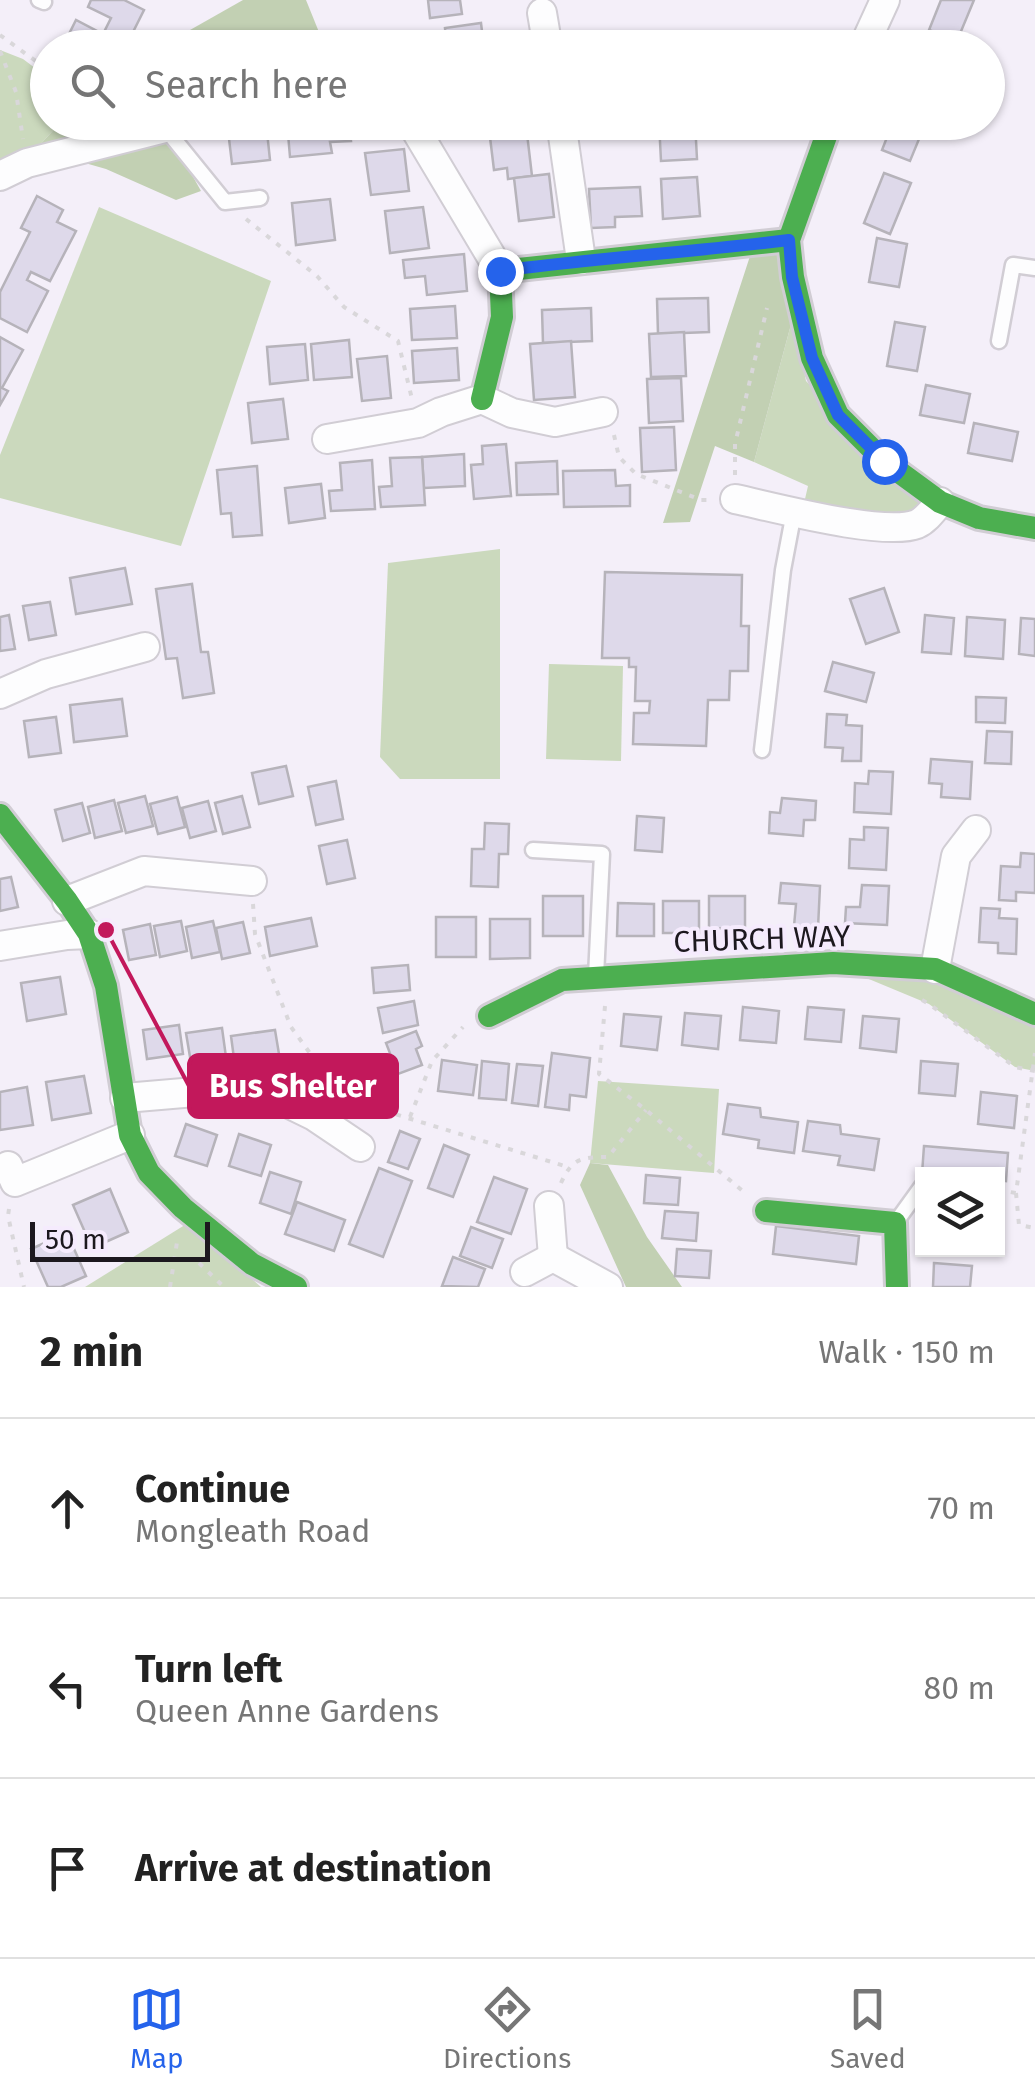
<!DOCTYPE html>
<meta charset="utf-8">
<style>
:root{--surface:#fff;--page:#f6f6f6;--text:#222;--muted:#767676;--line:#e0e0e0;--accent:#2563eb}
body{margin:0;font-family:"Fira Sans",sans-serif;background:var(--page);color:var(--text)}
.controls{position:absolute;right:30px;bottom:30px;display:grid;overflow:hidden;border-radius:0px;box-shadow:0 2px 8px #0004}
.controls button{width:90px;height:90px;display:grid;place-items:center;padding:0;border:0;border-bottom:2px solid var(--line);background:var(--surface);color:var(--text);font:50px sans-serif}
.scale{position:absolute;left:30px;bottom:25px;width:180px;box-sizing:border-box;padding-left:10px;border:5px solid #1c181e;border-top:0;font-size:28px;line-height:35px;white-space:nowrap;color:#1c181e;-webkit-text-stroke:8px #f5ebfd;paint-order:stroke}
.stop{position:absolute;width:30px;height:30px;margin:-22px;border:8px solid #2563eb;border-radius:50%;background:#fff}
.stop.end{background:#2563eb;border-color:#fff;box-shadow:0 2px 10px #0008}
.list{margin:0;padding:0;list-style:none}
h2{display:flex;justify-content:space-between;align-items:center;height:130px;margin:0;padding:0 40px;font-size:42px}
h2 small{font-size:32px;font-weight:400;color:var(--muted)}
.list li{display:grid;grid-template-columns:65px 1fr auto;gap:30px;align-items:center;box-sizing:border-box;height:180px;padding:0 40px;border-top:2px solid var(--line)}
.list b{display:block;font-size:38px;white-space:nowrap}
.list p{margin:0;font-size:32px;white-space:nowrap;color:var(--muted)}
.list em{font-size:32px;font-style:normal;color:var(--muted)}
.icon{flex:none;width:55px;height:55px;fill:none;stroke:currentColor;stroke-width:2;stroke-linecap:round;stroke-linejoin:round}
.map{position:relative;flex:none;width:1035px;height:1287px;overflow:hidden}
.search{position:absolute;background:var(--surface);box-shadow:0 2px 8px #0004;left:30px;right:30px;top:30px;height:110px;display:flex;align-items:center;gap:25px;box-sizing:border-box;padding:0 35px;border-radius:55px;color:var(--muted);font-size:38px}
.sheet{height:670px;background:var(--surface)}
nav{display:flex;justify-content:space-around;align-items:center;box-sizing:border-box;height:140px;border-top:2px solid var(--line);background:var(--surface);font-size:28px;color:var(--muted)}
nav a{display:grid;justify-items:center;gap:5px}
nav .on{color:var(--accent)}
.map>svg:first-child{display:block}
</style>
<div class="map">
<svg width="1035" height="1287" viewBox="0 0 1035 1287">
<rect width="100%" height="100%" fill="#f4eff9"/>
<g fill="#cbd9bd">
<polygon points="0,50 23,59 47,77 48,122 60,123 36,149 0,162"/>
<polygon points="99,207 271,281 181,546 0,498 0,455"/>
<polygon points="793,317 806,381 922,500 904,520 805,499 808,486 754,462"/>
<polygon points="500,549 500,779 400,779 380,757 388,563"/>
<polygon points="549,664 623,666 621,761 546,759"/>
<polygon points="864,977 941,980 1035,1021 1035,1071 1015,1067 929,1004"/>
<polygon points="598,1081 719,1089 714,1173 590,1163"/>
<polygon points="188,1223 261,1287 85,1287"/>
</g>
<g fill="#c2d0b3">
<polygon points="243,0 306,0 323,42 313,48 160,47"/>
<polygon points="60,123 163,123 201,191 176,200 106,169 36,149"/>
<polygon points="781,251 793,317 754,462 715,446 690,522 663,523 751,253"/>
<polygon points="590,1163 608,1165 647,1237 682,1287 626,1287 580,1185"/>
</g>
<g fill="#ded9ea" stroke="#b6b3ba" stroke-width="2.5">
<polygon points="91,0 124,0 144,10 125,48 62,48 76,20 103,34 111,18 88,7"/>
<polygon points="428,0 460,0 462,14 430,18"/>
<polygon points="941,0 974,0 957,41 929,30"/>
<polygon points="481,23 484,48 447,48 445,28"/>
<polygon points="227,122 266,122 270,160 232,164"/>
<polygon points="287,122 349,122 351,141 330,142 332,153 290,157"/>
<polygon points="659,122 695,122 697,159 661,161"/>
<polygon points="893,122 926,122 910,161 882,150"/>
<polygon points="526,125 532,176 508,179 507,168 494,170 489,129"/>
<polygon points="404,149 409,191 371,195 365,153"/>
<polygon points="884,173 911,183 890,234 864,223"/>
<polygon points="549,174 554,217 519,221 514,178"/>
<polygon points="697,177 700,216 663,219 661,179"/>
<polygon points="640,187 642,216 615,217 615,227 591,228 589,189"/>
<polygon points="37,196 63,210 57,222 76,231 50,281 31,272 27,280 48,291 27,332 0,318 0,292 30,232 21,228"/>
<polygon points="330,199 335,240 296,245 292,203"/>
<polygon points="423,207 429,248 390,253 385,211"/>
<polygon points="877,238 907,244 899,287 869,282"/>
<polygon points="464,254 467,291 427,295 425,276 405,278 403,260"/>
<polygon points="708,298 709,332 658,334 657,299"/>
<polygon points="455,306 457,338 412,340 410,309"/>
<polygon points="591,308 592,341 543,343 542,310"/>
<polygon points="895,322 925,327 917,371 887,366"/>
<polygon points="684,332 686,376 651,377 649,334"/>
<polygon points="0,337 23,350 2,388 8,391 0,405"/>
<polygon points="349,340 352,377 314,380 311,344"/>
<polygon points="571,341 575,397 534,400 530,344"/>
<polygon points="305,344 308,380 270,384 267,347"/>
<polygon points="457,348 459,380 414,383 412,351"/>
<polygon points="387,356 391,398 362,401 357,359"/>
<polygon points="681,378 683,421 649,423 647,379"/>
<polygon points="926,385 970,394 964,423 920,415"/>
<polygon points="283,399 288,439 252,443 248,403"/>
<polygon points="974,423 1018,432 1012,461 968,453"/>
<polygon points="674,427 676,470 642,472 640,428"/>
<polygon points="506,444 511,496 474,499 471,465 483,464 482,446"/>
<polygon points="464,454 465,486 424,488 422,457"/>
<polygon points="422,457 425,505 381,507 379,487 392,486 390,458"/>
<polygon points="372,460 375,509 331,511 329,491 342,490 340,463"/>
<polygon points="557,461 558,494 517,495 516,463"/>
<polygon points="257,466 262,535 233,537 231,513 221,514 217,470"/>
<polygon points="615,470 616,486 630,485 630,506 564,507 563,471"/>
<polygon points="321,484 325,518 289,523 285,488"/>
<polygon points="125,568 132,604 76,614 70,578"/>
<polygon points="605,572 742,575 741,626 749,626 748,671 730,671 729,700 708,700 706,746 633,744 634,713 649,713 650,701 635,701 636,667 629,667 629,658 602,658"/>
<polygon points="192,584 201,652 208,652 214,693 183,698 177,658 166,659 156,589"/>
<polygon points="884,588 899,632 866,644 850,599"/>
<polygon points="50,602 56,635 29,640 23,606"/>
<polygon points="9,615 15,649 0,651 0,617"/>
<polygon points="925,615 954,618 951,654 922,652"/>
<polygon points="967,617 1005,620 1003,659 965,656"/>
<polygon points="1021,618 1035,619 1035,656 1019,654"/>
<polygon points="833,662 874,673 866,702 825,691"/>
<polygon points="976,697 1006,698 1005,723 976,722"/>
<polygon points="122,699 127,736 74,742 70,705"/>
<polygon points="827,714 847,715 846,725 862,726 861,761 842,761 843,748 825,747"/>
<polygon points="56,717 61,753 29,757 24,721"/>
<polygon points="987,731 1012,732 1011,764 985,763"/>
<polygon points="931,759 972,762 970,799 941,797 942,784 929,783"/>
<polygon points="286,766 293,796 259,804 252,773"/>
<polygon points="869,771 893,772 891,814 854,812 855,783 868,784"/>
<polygon points="336,781 343,819 316,825 308,787"/>
<polygon points="145,796 153,826 126,833 118,803"/>
<polygon points="242,796 250,827 223,834 215,803"/>
<polygon points="177,797 185,827 158,834 150,804"/>
<polygon points="782,798 816,801 815,820 804,820 803,836 769,833 770,812 780,813"/>
<polygon points="114,800 122,831 95,838 88,807"/>
<polygon points="208,801 216,831 190,838 182,808"/>
<polygon points="82,803 90,833 63,841 55,810"/>
<polygon points="637,816 664,818 662,852 635,850"/>
<polygon points="485,823 509,824 508,854 499,854 498,887 471,886 472,849 484,849"/>
<polygon points="864,827 888,828 886,870 849,868 850,839 864,840"/>
<polygon points="347,840 355,878 327,884 319,846"/>
<polygon points="1021,853 1035,854 1035,893 1016,892 1016,901 999,900 1001,866 1020,867"/>
<polygon points="11,877 18,907 0,911 0,879"/>
<polygon points="781,883 820,886 818,928 794,926 796,904 779,903"/>
<polygon points="862,885 889,886 887,925 845,923 846,907 860,907"/>
<rect x="543" y="896" width="40" height="40"/>
<polygon points="709,896 745,896 745,929 709,928"/>
<rect x="663" y="901" width="36" height="32"/>
<polygon points="618,903 654,904 654,936 617,936"/>
<polygon points="981,908 1000,909 999,918 1017,919 1016,954 998,953 998,943 979,942"/>
<rect x="436" y="917" width="40" height="40"/>
<polygon points="311,918 317,946 270,956 265,927"/>
<polygon points="490,919 530,919 530,958 490,959"/>
<polygon points="181,921 187,951 160,957 154,926"/>
<polygon points="213,921 220,952 192,958 186,927"/>
<polygon points="243,922 250,953 222,959 216,928"/>
<polygon points="150,924 156,955 129,960 123,930"/>
<polygon points="408,965 410,990 374,993 372,968"/>
<polygon points="60,977 66,1014 27,1021 21,983"/>
<polygon points="414,1001 418,1025 383,1033 378,1008"/>
<polygon points="743,1007 779,1011 776,1043 740,1040"/>
<polygon points="808,1007 844,1010 841,1042 805,1039"/>
<polygon points="685,1013 721,1016 718,1049 682,1045"/>
<polygon points="624,1014 661,1017 657,1050 621,1046"/>
<polygon points="863,1016 899,1019 896,1052 860,1048"/>
<polygon points="179,1025 183,1054 147,1059 143,1030"/>
<polygon points="222,1028 226,1057 191,1063 186,1033"/>
<polygon points="275,1030 280,1060 235,1066 231,1036"/>
<polygon points="416,1031 422,1046 416,1049 422,1065 398,1074 386,1043"/>
<polygon points="552,1053 590,1058 586,1097 570,1095 569,1110 545,1107"/>
<polygon points="442,1060 477,1065 473,1095 438,1091"/>
<polygon points="482,1061 509,1064 506,1100 479,1098"/>
<polygon points="921,1061 958,1064 955,1096 919,1093"/>
<polygon points="517,1064 543,1066 538,1106 512,1103"/>
<polygon points="84,1076 91,1113 52,1120 46,1082"/>
<polygon points="27,1087 33,1125 0,1130 0,1092"/>
<polygon points="981,1092 1017,1096 1014,1128 978,1124"/>
<polygon points="728,1104 760,1108 761,1117 798,1122 794,1153 758,1148 759,1140 723,1134"/>
<polygon points="808,1121 840,1125 841,1134 879,1139 874,1170 838,1165 840,1156 803,1151"/>
<polygon points="186,1124 217,1135 207,1166 175,1156"/>
<polygon points="400,1131 420,1139 408,1169 388,1162"/>
<polygon points="239,1134 271,1145 261,1176 229,1166"/>
<polygon points="444,1145 469,1155 453,1197 428,1188"/>
<polygon points="924,1146 1008,1153 1006,1181 998,1180 998,1174 922,1174"/>
<polygon points="379,1168 412,1181 383,1257 349,1244"/>
<polygon points="270,1172 301,1182 291,1214 260,1203"/>
<polygon points="646,1175 680,1178 678,1205 644,1203"/>
<polygon points="494,1177 527,1189 511,1234 477,1222"/>
<polygon points="110,1189 128,1232 92,1248 73,1205"/>
<polygon points="297,1202 345,1220 334,1251 285,1234"/>
<polygon points="665,1211 698,1213 696,1241 662,1238"/>
<polygon points="776,1226 859,1236 856,1264 773,1254"/>
<polygon points="471,1227 503,1239 492,1268 460,1256"/>
<polygon points="67,1233 86,1276 61,1287 48,1287 31,1249"/>
<polygon points="677,1249 711,1251 709,1278 675,1276"/>
<polygon points="453,1257 485,1269 478,1287 442,1286"/>
<polygon points="934,1263 972,1266 970,1287 933,1287"/>
</g>
<g fill="none" stroke-linecap="round" stroke-linejoin="round">
<defs>
<g id="lane">
<polyline points="39,0 44,2"/>
<polyline points="165,128 225,202 260,198"/>
<polyline points="999,341 1013,265 1035,268"/>
<polyline points="762,750 783,570 794,512"/>
<polyline points="533,850 602,854 596,976"/>
<polyline points="896,1222 922,1186"/>
</g>
<g id="street">
<polyline points="542,13 548,48"/>
<polyline points="863,48 885,0"/>
<polyline points="411,122 500,271"/>
<polyline points="561,122 581,260"/>
<polyline points="0,176 27,163 165,128 176,122"/>
<polyline points="327,439 418,423 441,412 482,399 512,413 555,422 603,412"/>
<path d="M735,499C773,507 884,537 917,524C926,520 933,510 940,502"/>
<polyline points="0,694 46,674 145,647"/>
<polyline points="67,901 144,871 252,881"/>
<polyline points="0,946 67,935 89,934"/>
<polyline points="935,969 956,856 976,830"/>
<polyline points="125,1098 195,1092 261,1090 314,1116 360,1147"/>
<polyline points="8,1166 15,1182 130,1135"/>
<polyline points="549,1206 553,1257"/>
<polyline points="525,1272 553,1257 608,1287"/>
</g>
<g id="fast">
<polyline points="831,122 789,240 793,277 812,358 838,415 884,461 940,502 979,518 1035,528"/>
<polyline points="482,399 502,317 500,271 789,240"/>
<polyline points="0,815 67,901 89,934 106,986 130,1135 149,1173 183,1208 252,1264 296,1287"/>
<polyline points="489,1016 562,980 833,963 935,969 1035,1014"/>
<polyline points="766,1211 895,1223 897,1287"/>
</g>
</defs>
<use href="#lane" stroke="#d1cdd4" stroke-width="19"/>
<use href="#street" stroke="#d1cdd4" stroke-width="32"/>
<use href="#fast" stroke="#d1cdd4" stroke-width="28"/>
<g stroke="#d9d7da" stroke-width="4" stroke-dasharray="5 8" stroke-linecap="butt">
<polyline points="0,35 48,70"/>
<polyline points="0,51 16,92 23,139"/>
<polyline points="246,219 317,276 344,307 398,341 412,399"/>
<polyline points="614,435 619,457 636,474 701,500 710,500"/>
<polyline points="735,475 735,444 767,308"/>
<polyline points="253,904 255,934 291,1027 341,1096"/>
<polyline points="922,1000 929,1004 1015,1067 1035,1071"/>
<polyline points="605,1006 599,1074 646,1110 744,1192"/>
<polyline points="334,1096 358,1101 375,1108 568,1167"/>
<polyline points="410,1117 432,1061 463,1027"/>
<path d="M561,1183C572,1158 582,1157 608,1157L646,1110"/>
<polyline points="998,1190 1016,1193 1035,1053"/>
<polyline points="1016,1193 1019,1225 1035,1228"/>
<polyline points="9,1209 8,1216 24,1287"/>
<polyline points="199,1263 224,1287"/>
<polyline points="170,1287 177,1242"/>
</g>
<use href="#lane" stroke="#fdfdfe" stroke-width="14"/>
<use href="#street" stroke="#fdfdfe" stroke-width="28"/>
<use href="#fast" stroke="#4caf50" stroke-width="22"/>
</g>
<g fill="none" stroke-linecap="round" stroke-linejoin="round">
<path stroke="#2563eb" stroke-width="12" d="M500,271C596,258 693,252 789,240L792,277L812,358L838,415L884,461"/>
</g>
<g text-anchor="middle" stroke-width="8" stroke-linejoin="round" paint-order="stroke">
<g font-size="30" fill="#1c181e" stroke="#f5ebfd">
<text transform="translate(762 939) rotate(-2)" y="10">CHURCH WAY</text>
</g>
</g>
<path fill="none" stroke="#c2185b" stroke-width="4" d="M106 930L189 1086"/>
<circle fill="#c2185b" stroke="#f5ebfd" stroke-width="4" cx="106" cy="930" r="10"/>
<rect fill="#c2185b" stroke="#c2185b" stroke-width="4" x="189" y="1055" width="208" height="62" rx="10"/>
<g font-size="32" text-anchor="middle" font-weight="bold" fill="#fff">
<text x="293" y="1097">Bus Shelter</text>
</g>
</svg>
<div class="controls">
<button><svg class="icon" aria-label="layers" viewBox="0 0 24 24"><path d="M12 4l9 5-9 5-9-5zM3 14l9 5 9-5"/></svg></button>
</div>
<div class="scale">50 m</div>
<div class="stop" style="left:884px;top:461px"></div>
<div class="stop end" style="left:500px;top:271px"></div>
<div class="search"><svg class="icon" aria-label="search" viewBox="0 0 24 24"><circle cx="10" cy="10" r="6"/><path d="M15 15l6 6"/></svg>Search here</div>
</div>
<section class="sheet">
<h2>2 min<small>Walk · 150 m</small></h2>
<ul class="list">
<li><svg class="icon" aria-label="ahead" viewBox="0 0 24 24"><path d="M12 20V5M6 11l6-6 6 6"/></svg><div><b>Continue</b><p>Mongleath Road</p></div><em>70 m</em></li>
<li><svg class="icon" aria-label="left" viewBox="0 0 24 24"><path d="M17 20v-9H6M10 6l-5 5 5 5"/></svg><div><b>Turn left</b><p>Queen Anne Gardens</p></div><em>80 m</em></li>
<li><svg class="icon" aria-label="arrive" viewBox="0 0 24 24"><path d="M6 21V4h12l-3 4 3 4H6"/></svg><div><b>Arrive at destination</b></div></li>
</ul>
</section>
<nav>
<a class="on"><svg class="icon" aria-label="map" viewBox="0 0 24 24"><path d="M3 6l6-2 6 2 6-2v14l-6 2-6-2-6 2zM9 4v14M15 6v14"/></svg>Map</a>
<a><svg class="icon" aria-label="directions" viewBox="0 0 24 24"><path d="M12 3l9 9-9 9-9-9zM9 14v-3h6M13 9l2 2-2 2"/></svg>Directions</a>
<a><svg class="icon" aria-label="saved" viewBox="0 0 24 24"><path d="M7 4h10v16l-5-4-5 4z"/></svg>Saved</a>
</nav>
